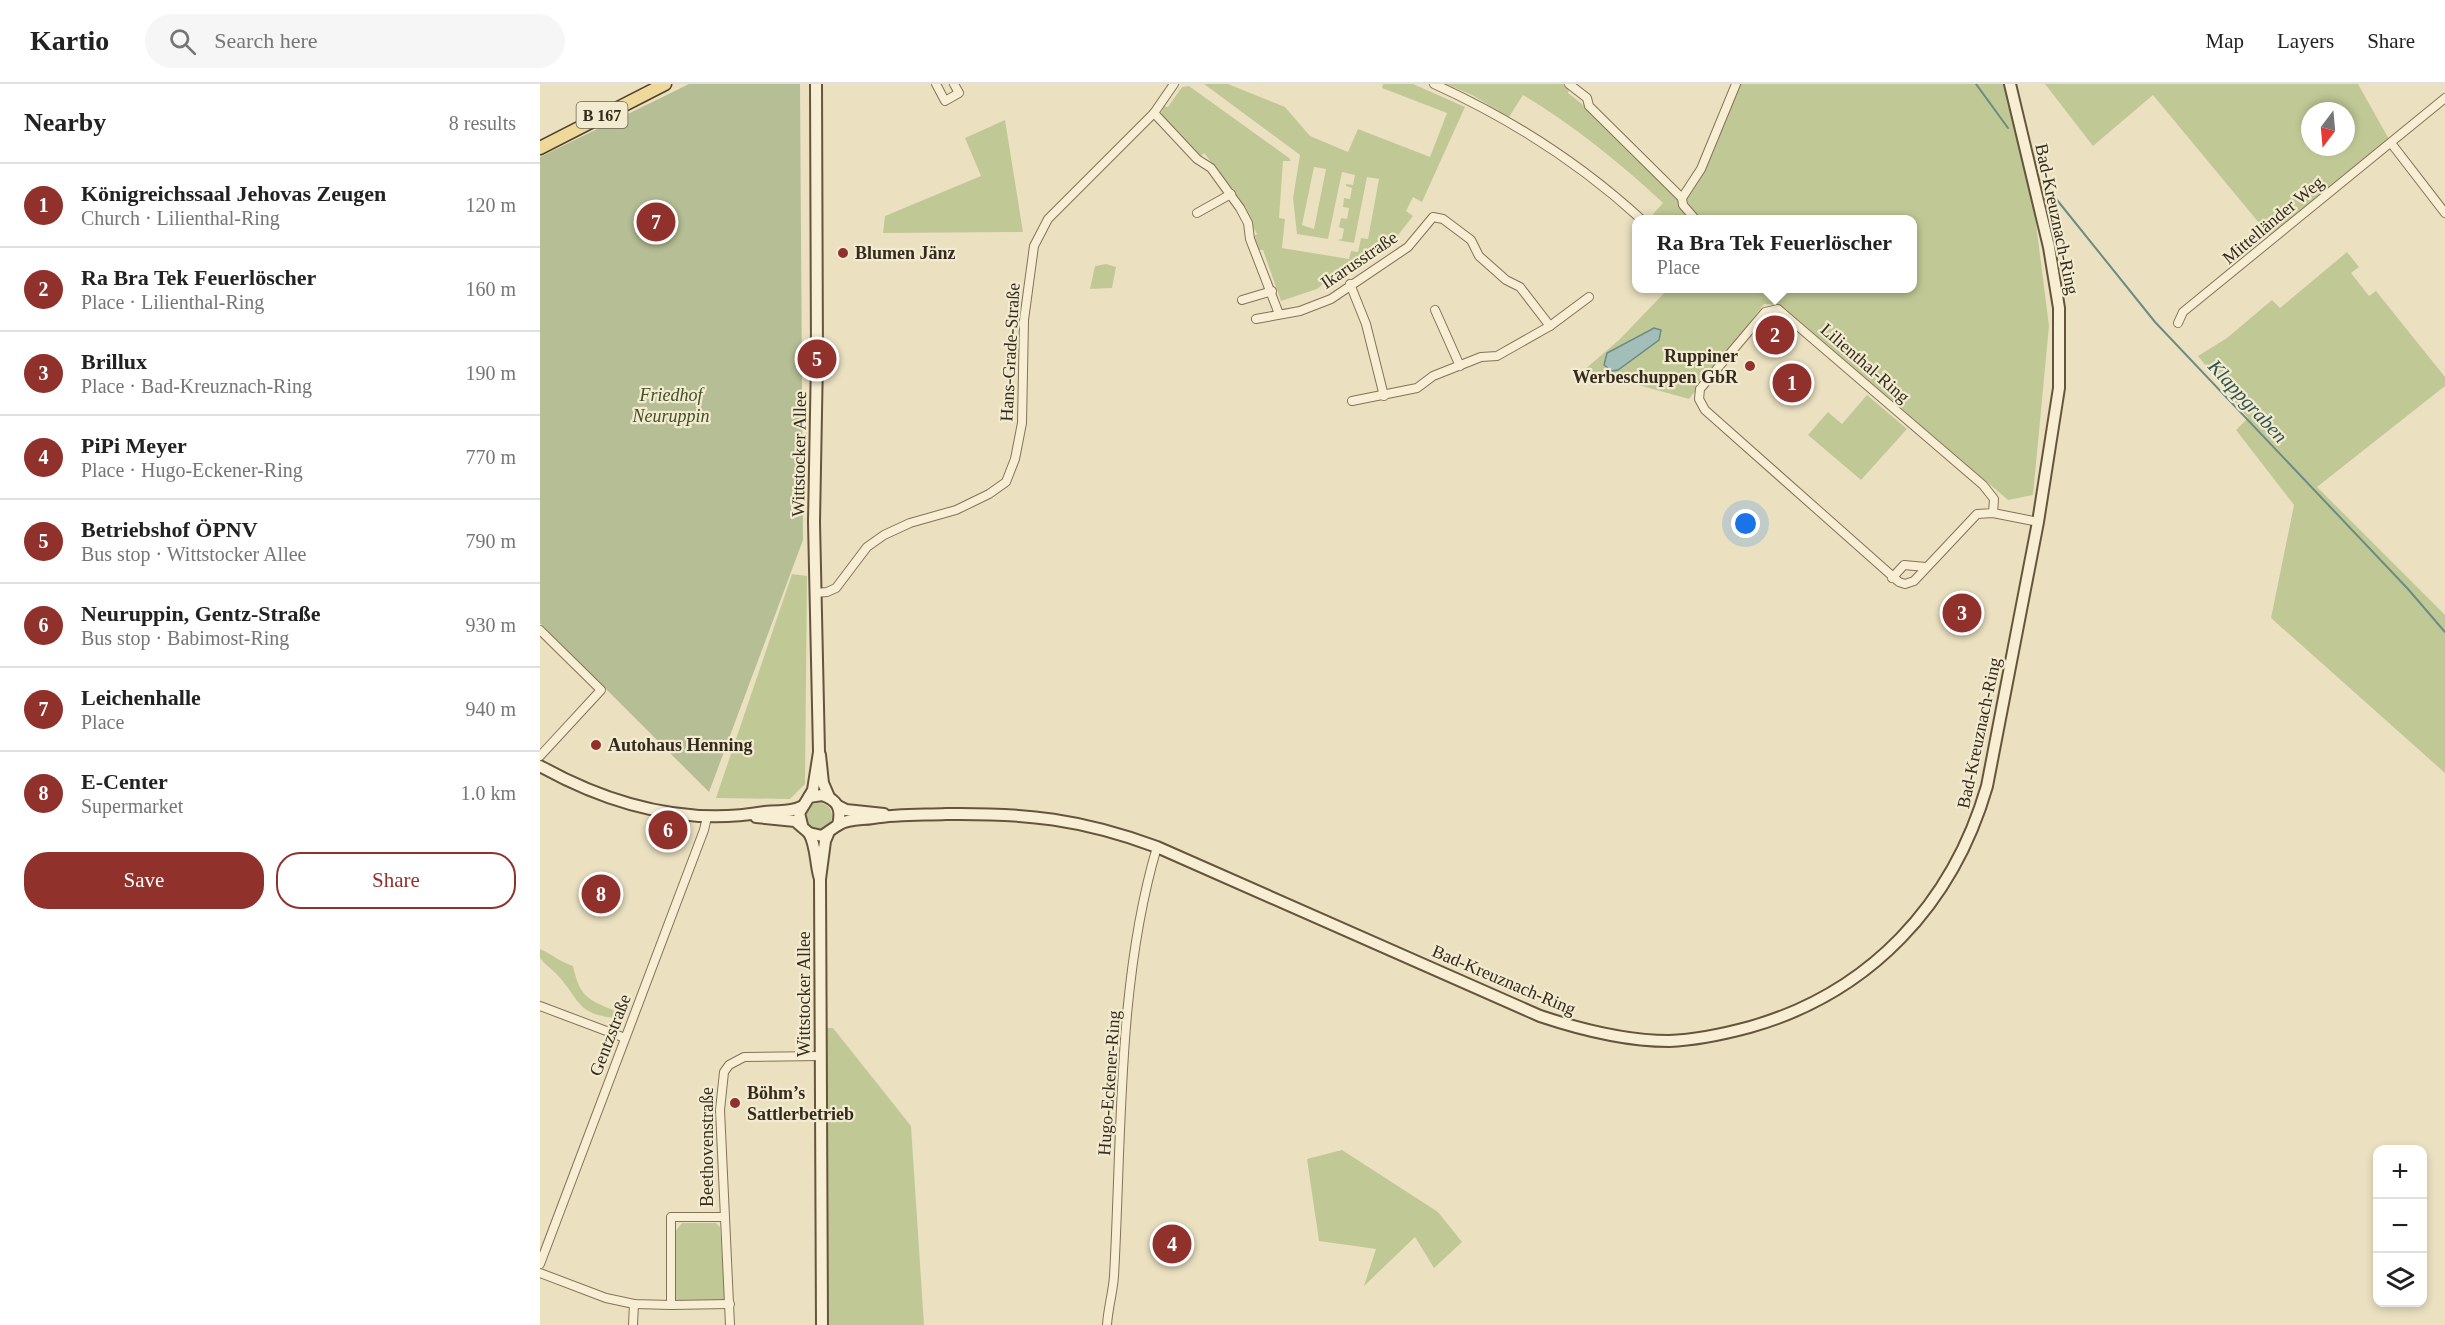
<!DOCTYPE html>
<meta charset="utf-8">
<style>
:root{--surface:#fff;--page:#f6f6f6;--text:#222;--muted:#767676;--line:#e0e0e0;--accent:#90312c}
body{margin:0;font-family:Georgia,serif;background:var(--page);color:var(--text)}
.controls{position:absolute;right:18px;bottom:18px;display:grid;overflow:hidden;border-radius:12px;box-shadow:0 3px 9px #0003}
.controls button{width:54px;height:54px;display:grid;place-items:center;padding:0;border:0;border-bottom:2px solid var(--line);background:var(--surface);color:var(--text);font:30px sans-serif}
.compass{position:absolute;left:1761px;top:18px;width:54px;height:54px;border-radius:50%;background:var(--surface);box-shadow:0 3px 9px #0003;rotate:196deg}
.you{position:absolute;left:1206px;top:440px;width:21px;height:21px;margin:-15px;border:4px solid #fff;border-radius:50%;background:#1a73e8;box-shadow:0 0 0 9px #1a73e833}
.badge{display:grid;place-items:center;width:39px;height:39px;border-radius:50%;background:var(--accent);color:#fff;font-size:20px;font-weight:700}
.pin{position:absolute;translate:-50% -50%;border:3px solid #fff;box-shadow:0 2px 6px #0006}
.popup{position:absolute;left:1092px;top:131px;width:285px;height:78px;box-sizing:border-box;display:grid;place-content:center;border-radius:12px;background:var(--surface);filter:drop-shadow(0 2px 4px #0005);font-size:20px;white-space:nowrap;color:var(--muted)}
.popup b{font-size:22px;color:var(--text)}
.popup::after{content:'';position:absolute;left:50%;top:100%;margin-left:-12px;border:12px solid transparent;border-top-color:var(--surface)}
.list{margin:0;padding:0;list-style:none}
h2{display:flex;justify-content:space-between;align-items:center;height:78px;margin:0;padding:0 24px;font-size:26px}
h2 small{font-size:20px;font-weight:400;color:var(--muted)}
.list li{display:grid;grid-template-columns:39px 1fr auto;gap:18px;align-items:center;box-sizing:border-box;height:84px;padding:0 24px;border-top:2px solid var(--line)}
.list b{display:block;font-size:22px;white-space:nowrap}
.list p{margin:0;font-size:20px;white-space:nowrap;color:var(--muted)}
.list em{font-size:20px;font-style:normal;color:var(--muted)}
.actions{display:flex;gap:12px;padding:18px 24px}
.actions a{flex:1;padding:14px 0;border:2px solid var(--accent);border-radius:24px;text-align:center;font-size:21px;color:var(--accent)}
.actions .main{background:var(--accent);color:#fff}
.icon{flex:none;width:33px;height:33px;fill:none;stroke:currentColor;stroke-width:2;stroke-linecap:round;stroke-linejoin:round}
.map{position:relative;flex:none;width:1905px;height:1241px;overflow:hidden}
header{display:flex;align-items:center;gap:36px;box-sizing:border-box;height:84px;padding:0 30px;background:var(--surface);border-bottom:2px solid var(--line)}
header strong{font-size:28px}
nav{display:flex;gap:33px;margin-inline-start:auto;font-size:21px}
.search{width:420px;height:54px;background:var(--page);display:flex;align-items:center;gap:15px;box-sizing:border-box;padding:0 21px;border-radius:33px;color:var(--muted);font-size:22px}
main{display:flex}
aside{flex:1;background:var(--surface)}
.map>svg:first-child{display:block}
</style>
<header>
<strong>Kartio</strong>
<div class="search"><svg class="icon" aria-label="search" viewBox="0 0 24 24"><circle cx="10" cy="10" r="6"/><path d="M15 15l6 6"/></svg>Search here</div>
<nav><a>Map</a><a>Layers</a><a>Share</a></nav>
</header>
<main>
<aside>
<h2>Nearby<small>8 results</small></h2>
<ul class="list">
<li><span class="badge">1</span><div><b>Königreichssaal Jehovas Zeugen</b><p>Church · Lilienthal-Ring</p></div><em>120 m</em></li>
<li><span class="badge">2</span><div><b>Ra Bra Tek Feuerlöscher</b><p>Place · Lilienthal-Ring</p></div><em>160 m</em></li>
<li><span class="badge">3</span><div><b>Brillux</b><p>Place · Bad-Kreuznach-Ring</p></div><em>190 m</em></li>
<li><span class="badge">4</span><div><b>PiPi Meyer</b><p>Place · Hugo-Eckener-Ring</p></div><em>770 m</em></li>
<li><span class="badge">5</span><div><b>Betriebshof ÖPNV</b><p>Bus stop · Wittstocker Allee</p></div><em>790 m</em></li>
<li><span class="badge">6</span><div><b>Neuruppin, Gentz-Straße</b><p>Bus stop · Babimost-Ring</p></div><em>930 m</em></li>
<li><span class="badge">7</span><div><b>Leichenhalle</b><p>Place</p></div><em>940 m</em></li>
<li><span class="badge">8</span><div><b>E-Center</b><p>Supermarket</p></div><em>1.0 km</em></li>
</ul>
<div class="actions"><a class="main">Save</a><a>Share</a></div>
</aside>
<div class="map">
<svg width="1905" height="1241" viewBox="0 0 1905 1241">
<rect width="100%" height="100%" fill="#ebe1c1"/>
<g fill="#c0c996" fill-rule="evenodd">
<path d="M664,0H688L745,23L770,52L808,68L818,45L890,73L907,29L842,4L843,0H873L925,23L882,118L873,113L866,127L873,132L855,155L794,191L777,205L741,217L723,166H718L713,153L717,150L695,109L664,69L660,73L625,35L621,30L624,22L628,23L642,3L649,2L749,74L751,77H743L739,134L745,135L742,164L809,175L811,167L818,168L821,154L828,155L839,95L827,93L814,159L797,156L802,155L804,145L799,143L801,134L807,135L809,124L803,123L804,114L810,115L812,104L806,102V100L813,101L815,91L802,88L788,155L757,150L753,114L760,71ZM774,83L786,85L774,145L762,141Z"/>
<path d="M906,0H1023L1029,5L1028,9L1061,35L1138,116L1152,135H1117L1113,130L1123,119C1079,78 1034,42 983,11L969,33L932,11Z"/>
<polygon points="1200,0 1467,0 1492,108 1509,242 1493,411 1468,416 1241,221 1224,220 1149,315 1044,286 1079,256 1128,205 1373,204 1373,136 1161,135 1147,120 1146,113"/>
<path d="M1505,0H1818L1850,57L1729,151L1613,11L1553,62ZM1770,27H1806V63H1770Z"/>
<polygon points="465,36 483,148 343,149 345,132 441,92 425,54"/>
<polygon points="1807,168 1819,183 1811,189 1829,212 1836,207 1905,293 1905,302 1777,403 1905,531 1905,689 1731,534 1754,421 1696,346 1708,334 1658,272 1687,254 1732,216 1740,224"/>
<polygon points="566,180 576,183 572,204 550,205 555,182"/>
<polygon points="1327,311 1367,345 1321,396 1268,351 1288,328 1302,340"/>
<polygon points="252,490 267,492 265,700 250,715 176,714"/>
<circle cx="279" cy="732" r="13"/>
<path d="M0,865C12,870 20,878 33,882C40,913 47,915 75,927L74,934C39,930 40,918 21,895C15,887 6,882 0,874Z"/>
<polygon points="285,944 293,944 371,1042 384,1241 285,1241"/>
<polygon points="802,1066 898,1128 922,1158 894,1184 875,1153 824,1202 836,1165 779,1157 767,1075"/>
<polygon points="142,1139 176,1139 180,1143 185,1216 136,1217 135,1148"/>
</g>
<polygon fill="#b6be95" points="149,0 260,0 263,456 169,708 0,539 0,73"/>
<polygon fill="#a3beb8" stroke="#6b8b85" stroke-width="1.5" points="1114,244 1121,246 1119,256 1078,286 1072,287 1064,281 1067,269"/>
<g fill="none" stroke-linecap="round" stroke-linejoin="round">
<g stroke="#6b8b85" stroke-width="2">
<polyline points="1436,0 1468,44"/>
<polyline points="1501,96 1615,238 1868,505 1905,548"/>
</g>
<defs>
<g id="minor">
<polyline points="396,0 405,17 419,9 414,0"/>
<path d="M894,0C969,34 1041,80 1102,136"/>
<polyline points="1029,0 1047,14 1049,22 1142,114 1143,121 1156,136"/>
<polyline points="614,29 657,75 671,84 700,124 708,139 710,155 739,230"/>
<polyline points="1851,59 1905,129"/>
<polyline points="1142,114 1161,85 1196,0"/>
<polyline points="657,129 691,110"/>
<polyline points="810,200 826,240 844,312"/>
<polyline points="702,216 732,207"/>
<polyline points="895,226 920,282"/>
<polyline points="716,235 760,227 791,215 868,163 893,133 903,135 931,156 939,172 966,196 980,203 1010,242"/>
<polyline points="1638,239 1643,228 1905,14"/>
<polyline points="812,317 877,304 893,292 941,273 957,272 1010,242 1049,213"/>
<polyline points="1453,429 1454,415 1443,401 1238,225 1225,228 1160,305 1159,315 1165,326 1359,498 1365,500 1374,497 1437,430 1453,429 1498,438"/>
<polyline points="1352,494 1364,481 1386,483"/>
<polyline points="275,509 287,508 296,504 327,463 344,451 370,439 416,426 449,410 466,398 475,375 482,339 484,236 494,162 508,135 614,29 634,0"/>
<polyline points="0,546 61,606 0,672"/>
<polyline points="0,922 85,954"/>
<polyline points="183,1133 131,1133 131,1221 190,1220"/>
<polyline points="0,1180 164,746 167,733"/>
<polyline points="0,1189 66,1214 94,1220 131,1221"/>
<polyline points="93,1241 94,1220"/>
<polyline points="190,1241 180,1026 184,988 189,981 204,973 281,972"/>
<path d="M567,1241C568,1224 573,1208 574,1192C582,1051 577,898 617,763"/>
</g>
<g id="secondary">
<polyline points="280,671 283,699 289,713"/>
<path d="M0,682C70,721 145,742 225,728C238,726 250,729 261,723"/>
<polyline points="269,713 273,706 279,668 274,438 277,275 276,0"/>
<polyline points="298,722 306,726 344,730"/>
<path d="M216,733L255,737L269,749L282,752L298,741C302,725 298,716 282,711L269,713L259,729L262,741"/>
<path d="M298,741C309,734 321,736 333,734C358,730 382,731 406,730C486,729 542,735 617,763L1000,932C1042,946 1085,957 1129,957C1156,956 1184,950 1210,943C1330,909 1413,820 1447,702L1498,438L1519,304V224L1509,163L1470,0"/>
<path d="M269,749C277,763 275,780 280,795"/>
<polyline points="282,1241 280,795 285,757 288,750"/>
</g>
<polyline id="primary" points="0,64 125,0"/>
</defs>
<use href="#minor" stroke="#847259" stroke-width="10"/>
<use href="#secondary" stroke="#66543d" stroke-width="14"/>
<use href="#primary" stroke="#52402e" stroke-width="15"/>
<use href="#minor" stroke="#f7eed3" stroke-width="8"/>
<use href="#secondary" stroke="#f7eed3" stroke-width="10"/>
<use href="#primary" stroke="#eed89a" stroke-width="12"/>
</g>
<g fill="#90312c" stroke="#f3ebd0" stroke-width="2">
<circle cx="303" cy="169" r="6"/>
<circle cx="1210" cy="282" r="6"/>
<circle cx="56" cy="661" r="6"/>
<circle cx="195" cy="1019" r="6"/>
</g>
<g text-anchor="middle" stroke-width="4.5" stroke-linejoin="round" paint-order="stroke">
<rect fill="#f3ebd0" stroke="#6d6453" stroke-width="1.5" x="36.5" y="18" width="51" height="26" rx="4.5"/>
<g font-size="16" font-weight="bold" fill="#342a1d">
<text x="62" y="37">B 167</text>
</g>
<g font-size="18" fill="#342a1d" stroke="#f3ebd0">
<text transform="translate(1517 135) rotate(78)" y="6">Bad-Kreuznach-Ring</text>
<text transform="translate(1733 136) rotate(-40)" y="6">Mittelländer Weg</text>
<text transform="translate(819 176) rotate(-34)" y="6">Ikarusstraße</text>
<text transform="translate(470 268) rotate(-87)" y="6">Hans-Grade-Straße</text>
<text transform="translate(1325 279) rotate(41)" y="6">Lilienthal-Ring</text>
<text transform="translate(259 370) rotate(-89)" y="6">Wittstocker Allee</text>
<text transform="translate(1439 649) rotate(-78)" y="6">Bad-Kreuznach-Ring</text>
<text transform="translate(964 896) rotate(23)" y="6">Bad-Kreuznach-Ring</text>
<text transform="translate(264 910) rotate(-90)" y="6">Wittstocker Allee</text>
<text transform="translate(70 951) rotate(-69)" y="6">Gentzstraße</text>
<text transform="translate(569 999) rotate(-86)" y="6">Hugo-Eckener-Ring</text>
<text transform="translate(167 1063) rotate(-90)" y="6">Beethovenstraße</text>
</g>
<g font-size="18" font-weight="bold" fill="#342a1d" stroke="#f3ebd0" text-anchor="start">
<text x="315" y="175">Blumen Jänz</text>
<text x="1198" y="278" text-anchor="end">Ruppiner<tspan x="1198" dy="21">Werbeschuppen GbR</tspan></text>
<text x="68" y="667">Autohaus Henning</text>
<text x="207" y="1015">Böhm’s<tspan x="207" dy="21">Sattlerbetrieb</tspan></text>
</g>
<g font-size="18" font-style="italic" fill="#425025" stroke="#f3ebd0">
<text x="131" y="317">Friedhof<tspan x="131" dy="21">Neuruppin</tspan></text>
</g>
<g font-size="20" font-style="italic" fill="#2d5353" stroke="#f3ebd0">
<text transform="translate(1708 317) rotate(47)" y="7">Klappgraben</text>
</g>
</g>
</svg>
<div class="controls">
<button>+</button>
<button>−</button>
<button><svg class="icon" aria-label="layers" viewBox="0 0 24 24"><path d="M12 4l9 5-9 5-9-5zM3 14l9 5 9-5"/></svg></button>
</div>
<svg class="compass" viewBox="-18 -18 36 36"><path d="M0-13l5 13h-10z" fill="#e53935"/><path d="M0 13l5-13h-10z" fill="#767676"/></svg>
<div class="you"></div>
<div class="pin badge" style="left:1252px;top:299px">1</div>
<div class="pin badge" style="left:1235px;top:251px">2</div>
<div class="popup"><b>Ra Bra Tek Feuerlöscher</b>Place</div>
<div class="pin badge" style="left:1422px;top:529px">3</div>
<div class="pin badge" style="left:632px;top:1160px">4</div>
<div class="pin badge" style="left:277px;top:275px">5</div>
<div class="pin badge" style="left:128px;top:746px">6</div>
<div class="pin badge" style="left:116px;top:138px">7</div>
<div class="pin badge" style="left:61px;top:810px">8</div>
</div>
</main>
